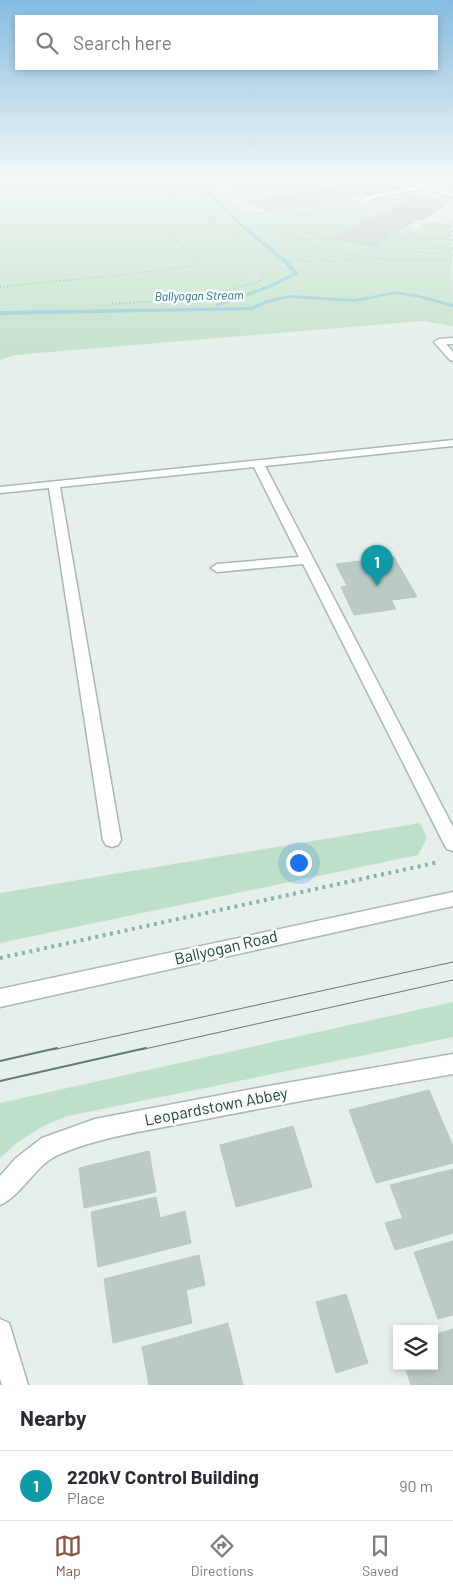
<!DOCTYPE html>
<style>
:root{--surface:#fff;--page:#f2f2f3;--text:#2b2b33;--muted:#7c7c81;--line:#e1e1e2;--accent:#855347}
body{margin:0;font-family:Barlow,sans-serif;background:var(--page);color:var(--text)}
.controls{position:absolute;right:15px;bottom:15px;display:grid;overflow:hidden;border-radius:0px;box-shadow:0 2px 8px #0003}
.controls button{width:45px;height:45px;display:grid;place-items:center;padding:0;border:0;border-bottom:1px solid var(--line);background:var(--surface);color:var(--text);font:25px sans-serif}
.you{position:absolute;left:298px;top:862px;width:18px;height:18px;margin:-12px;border:4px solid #fff;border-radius:50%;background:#1a73e8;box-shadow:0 0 0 8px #1a73e833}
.badge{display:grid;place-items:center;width:32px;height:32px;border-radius:50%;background:var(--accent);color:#fff;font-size:16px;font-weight:700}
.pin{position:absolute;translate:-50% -41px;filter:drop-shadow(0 1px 2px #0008)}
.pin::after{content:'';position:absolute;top:26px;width:18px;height:15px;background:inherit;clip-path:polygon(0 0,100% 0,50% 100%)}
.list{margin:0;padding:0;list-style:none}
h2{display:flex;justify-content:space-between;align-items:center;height:65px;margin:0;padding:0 20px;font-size:21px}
h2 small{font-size:16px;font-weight:400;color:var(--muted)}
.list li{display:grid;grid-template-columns:32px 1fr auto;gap:15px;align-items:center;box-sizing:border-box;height:70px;padding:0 20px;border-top:1px solid var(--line)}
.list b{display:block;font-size:19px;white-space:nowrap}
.list p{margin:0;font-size:16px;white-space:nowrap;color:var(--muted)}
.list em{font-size:16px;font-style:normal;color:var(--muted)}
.icon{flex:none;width:28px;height:28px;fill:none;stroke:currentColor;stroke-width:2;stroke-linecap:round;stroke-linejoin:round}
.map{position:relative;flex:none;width:453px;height:1385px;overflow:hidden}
.search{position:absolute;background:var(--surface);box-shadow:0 2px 8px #0003;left:15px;right:15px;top:15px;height:55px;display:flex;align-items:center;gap:12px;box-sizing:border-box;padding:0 18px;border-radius:0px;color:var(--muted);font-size:19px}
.sheet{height:135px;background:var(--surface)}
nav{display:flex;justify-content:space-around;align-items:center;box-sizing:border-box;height:70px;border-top:1px solid var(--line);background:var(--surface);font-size:14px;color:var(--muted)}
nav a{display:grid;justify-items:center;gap:2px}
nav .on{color:var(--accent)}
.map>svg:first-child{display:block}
</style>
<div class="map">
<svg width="453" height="1385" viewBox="0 0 453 1385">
<rect width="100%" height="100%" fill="#e6efeb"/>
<g fill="#bfe0c8">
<polygon points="0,177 208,177 236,205 252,213 263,212 277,219 271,214 244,202 217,177 236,177 240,179 253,177 301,177 321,186 297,190 302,193 248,202 272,214 348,200 363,206 374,199 411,192 415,193 384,212 379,211 335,238 376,246 407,227 415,229 428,221 452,225 453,326 422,321 14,355 0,360"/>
<polygon points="420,823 427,838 418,855 0,943 0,893"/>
<path d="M453,1002V1037L68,1116C40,1126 22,1137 0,1158V1103Z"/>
</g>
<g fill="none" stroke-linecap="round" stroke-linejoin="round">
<g fill="#8ec9d4" fill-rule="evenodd">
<polygon points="182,177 186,177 192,183 213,194 235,218 287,260 298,272 298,274 270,288 220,306 216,306 216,304 266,286 293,273 283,262 233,220 211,196 190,185"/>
<path d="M394,292C415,292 433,299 453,304V307L416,297L394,294L355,302L289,298L267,303L252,310L0,315V311L251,307L264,301L289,295L355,299Z"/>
</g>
</g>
<g fill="#bbcac4" stroke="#b8c9c2">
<polygon points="341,177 371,177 372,178 351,181"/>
<polygon points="380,178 403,188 348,198 324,188"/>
<polygon points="448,180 453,181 453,186 440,185"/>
<polygon points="327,189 351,199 272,213 250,202"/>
<polygon points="414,195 452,201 423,220 384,213"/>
<polygon points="380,212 418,219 375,246 335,238"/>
<polygon points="394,557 417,597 391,600 396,609 354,615 341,587 347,586 336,564"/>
<polygon points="429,1090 453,1146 453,1163 376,1183 349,1110"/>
<polygon points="293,1126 312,1187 236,1207 220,1145"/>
<polygon points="149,1151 156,1192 84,1208 79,1168"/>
<polygon points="453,1169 453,1233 413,1245 390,1185"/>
<polygon points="156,1197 160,1218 185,1211 191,1243 98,1267 91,1212"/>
<polygon points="403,1218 413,1245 395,1250 385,1223"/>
<polygon points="453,1241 453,1315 438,1319 414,1252"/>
<polygon points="199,1255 205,1285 186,1290 192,1323 113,1343 104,1279"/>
<polygon points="346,1294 368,1363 336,1373 316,1302"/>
<polygon points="228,1323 243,1385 149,1385 142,1347"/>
<polygon points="453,1329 453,1385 411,1385 405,1366 434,1366 434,1335"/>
</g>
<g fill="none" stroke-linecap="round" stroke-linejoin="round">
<defs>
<g id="service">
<polygon points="422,185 425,187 424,188 371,199 361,204 358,202 367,196"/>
<polygon points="453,338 453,344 446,344 453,352 453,361 450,360 434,342 439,339"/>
<polygon points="453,440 453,446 265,466 453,827 453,851 447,849 444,844 303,564 217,572 211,568 217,564 299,557 254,467 60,487 121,840 118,845 112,847 106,845 103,840 49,488 0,493 0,487"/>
</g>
<g id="minor">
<polygon points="395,177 404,177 411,180 440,177 418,182 453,193 453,197 429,191"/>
<path d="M453,1054V1074C367,1089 281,1104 196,1121C150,1130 103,1136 60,1154C35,1164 23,1195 0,1205V1176L16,1158L42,1138L95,1119L263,1087Z"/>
<polygon points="0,1319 9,1323 28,1385 2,1385 0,1379"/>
</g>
<polygon id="tertiary" points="453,892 453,906 0,1007 0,989"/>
</defs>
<use href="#service" stroke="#a8b8b2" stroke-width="3"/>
<use href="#minor" stroke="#a8b8b2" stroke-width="3"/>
<use href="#tertiary" stroke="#a8b8b2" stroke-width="3"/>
<g stroke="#86b3a5" stroke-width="1" stroke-dasharray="1 2" stroke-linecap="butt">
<path d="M120,177C177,195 226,222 268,265L260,281"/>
<polyline points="213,177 238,202 262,215 296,240 310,246 362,257 394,260 453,260"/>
<polyline points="277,177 284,184"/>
<polyline points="305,177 313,181 319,179"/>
<polyline points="315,177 332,183 358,181"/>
<polyline points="300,178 309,182"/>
<polyline points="217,181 237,182 259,187 312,183"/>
<polyline points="279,186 302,190"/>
<polyline points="302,191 322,188 332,183"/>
<path d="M282,213L276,215C290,224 301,236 319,232L295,216L305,214L332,224L339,221L326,211L333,210L348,214"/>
<polyline points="265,217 276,215"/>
<polyline points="453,221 438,218 443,222 453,224"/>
<polyline points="453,231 445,233 446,235 453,236"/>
<polyline points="298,240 325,237 394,250 401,248 453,249"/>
<polyline points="453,240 407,236 401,238 407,242 453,248"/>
<polyline points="398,250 453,255"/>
<polyline points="290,261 342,261 359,258"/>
<polyline points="64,281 189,267 199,263 198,259 168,234 140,200 110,177"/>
</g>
<g stroke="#86b3a5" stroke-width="2" stroke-dasharray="1 2.5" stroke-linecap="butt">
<polyline points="0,287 77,279"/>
<polyline points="112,304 194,299 259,282 260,279"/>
</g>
<polyline stroke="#86b3a5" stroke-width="4" stroke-dasharray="3 4.5" stroke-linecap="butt" points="0,958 439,862"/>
<use href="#service" fill="#fff" fill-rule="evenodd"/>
<use href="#minor" fill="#fff" fill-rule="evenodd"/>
<use href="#tertiary" fill="#fff" fill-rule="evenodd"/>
<g stroke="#5f7d75" stroke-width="1">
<polyline points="52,1050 453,962"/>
<polyline points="140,1050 453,980"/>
</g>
<g stroke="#5f7d75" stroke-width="2">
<polyline points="0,1061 57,1048"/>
<polyline points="0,1081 146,1048"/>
</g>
</g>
<linearGradient id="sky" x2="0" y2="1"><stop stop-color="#84bce0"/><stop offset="0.48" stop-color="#f4f8f6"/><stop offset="1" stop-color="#f4f8f6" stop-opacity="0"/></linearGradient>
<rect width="453" height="371" fill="url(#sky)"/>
<g text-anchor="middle" stroke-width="5" stroke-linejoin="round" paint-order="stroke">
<g font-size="12" font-style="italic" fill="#1c6f80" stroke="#f7fbf9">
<text transform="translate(199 296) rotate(-1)" y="4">Ballyogan Stream</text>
</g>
<g font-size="16" fill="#24423a" stroke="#f7fbf9">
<text transform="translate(226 947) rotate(-13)" y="6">Ballyogan Road</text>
<text transform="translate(216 1106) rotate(-11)" y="6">Leopardstown Abbey</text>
</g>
</g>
</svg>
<div class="controls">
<button><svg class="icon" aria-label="layers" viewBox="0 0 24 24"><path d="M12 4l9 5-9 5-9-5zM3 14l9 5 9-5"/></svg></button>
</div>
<div class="you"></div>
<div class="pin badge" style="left:377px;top:586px;background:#0f9aa8">1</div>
<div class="search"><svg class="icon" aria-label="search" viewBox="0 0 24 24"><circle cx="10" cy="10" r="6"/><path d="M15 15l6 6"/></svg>Search here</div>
</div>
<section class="sheet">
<h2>Nearby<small></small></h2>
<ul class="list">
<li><span class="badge" style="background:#0f9aa8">1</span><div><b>220kV Control Building</b><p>Place</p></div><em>90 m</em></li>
</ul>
</section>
<nav>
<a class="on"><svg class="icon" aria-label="map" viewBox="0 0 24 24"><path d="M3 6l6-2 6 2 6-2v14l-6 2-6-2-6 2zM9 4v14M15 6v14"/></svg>Map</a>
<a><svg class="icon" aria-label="directions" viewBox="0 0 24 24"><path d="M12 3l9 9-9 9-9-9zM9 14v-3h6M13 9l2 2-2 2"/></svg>Directions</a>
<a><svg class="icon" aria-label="saved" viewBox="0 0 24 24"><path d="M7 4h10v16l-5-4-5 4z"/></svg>Saved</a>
</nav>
